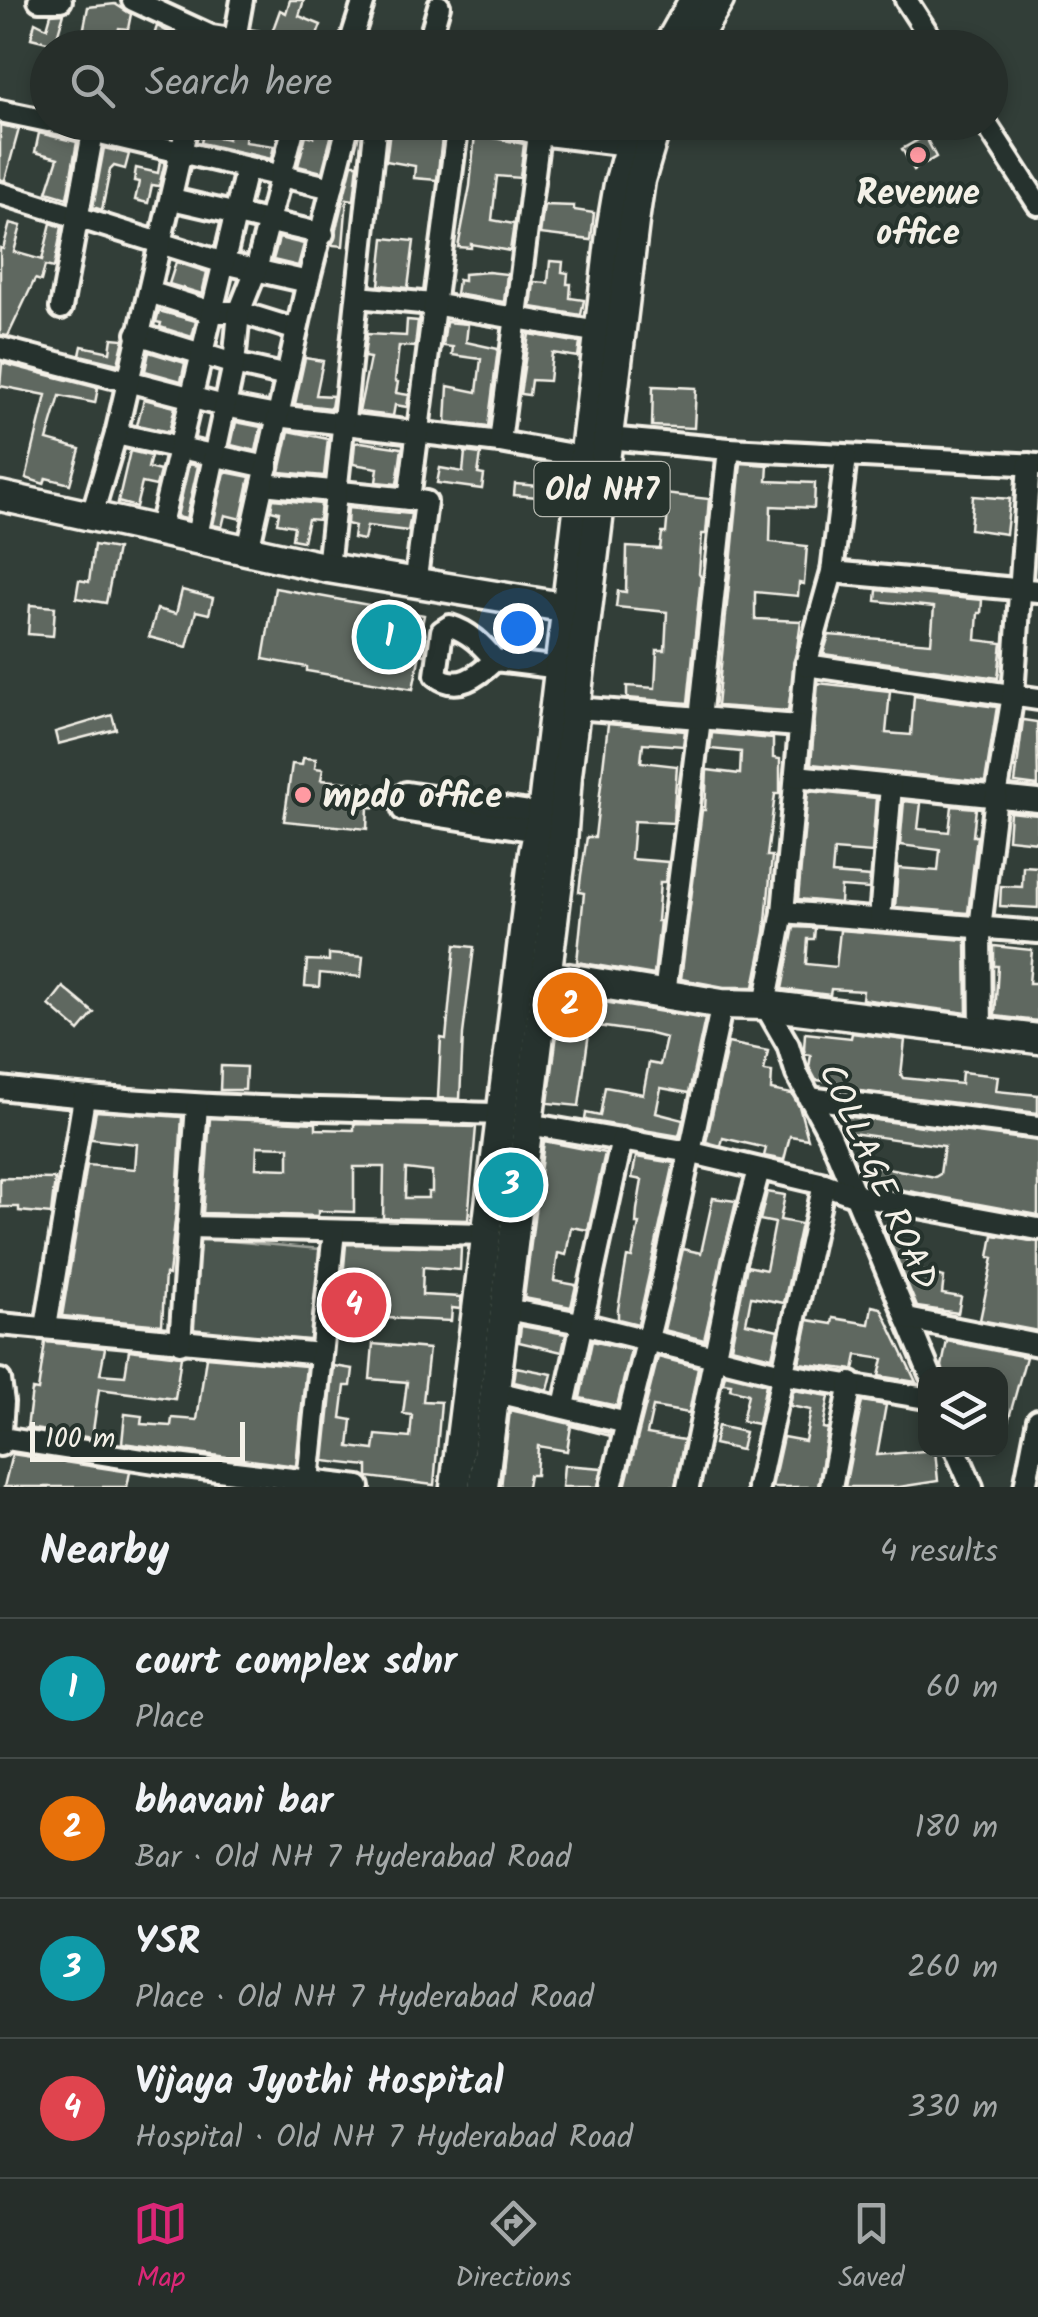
<!DOCTYPE html>
<meta charset="utf-8">
<style>
:root{--surface:#262e2a;--page:#2e3632;--text:#f1f3f6;--muted:#a4a8a8;--line:#424a47;--accent:#db2777}
body{margin:0;font-family:Kalam,sans-serif;background:var(--page);color:var(--text)}
.controls{position:absolute;right:30px;bottom:30px;display:grid;overflow:hidden;border-radius:20px;box-shadow:0 5px 15px #0003}
.controls button{width:90px;height:90px;display:grid;place-items:center;padding:0;border:0;border-bottom:2px solid var(--line);background:var(--surface);color:var(--text);font:50px sans-serif}
.scale{position:absolute;left:30px;bottom:25px;width:215px;box-sizing:border-box;padding-left:10px;border:5px solid #f4f1e8;border-top:0;font-size:28px;line-height:35px;white-space:nowrap;color:#f4f1e8;-webkit-text-stroke:8px #26332d;paint-order:stroke}
.you{position:absolute;left:518px;top:628px;width:35px;height:35px;margin:-25px;border:8px solid #fff;border-radius:50%;background:#1a73e8;box-shadow:0 0 0 15px #1a73e833}
.badge{display:grid;place-items:center;width:65px;height:65px;border-radius:50%;background:var(--accent);color:#fff;font-size:32px;font-weight:700}
.pin{position:absolute;translate:-50% -50%;border:5px solid #fff;box-shadow:0 2px 10px #0006}
.list{margin:0;padding:0;list-style:none}
h2{display:flex;justify-content:space-between;align-items:center;height:130px;margin:0;padding:0 40px;font-size:42px}
h2 small{font-size:32px;font-weight:400;color:var(--muted)}
.list li{display:grid;grid-template-columns:65px 1fr auto;gap:30px;align-items:center;box-sizing:border-box;height:140px;padding:0 40px;border-top:2px solid var(--line)}
.list b{display:block;font-size:38px;white-space:nowrap}
.list p{margin:0;font-size:32px;white-space:nowrap;color:var(--muted)}
.list em{font-size:32px;font-style:normal;color:var(--muted)}
.icon{flex:none;width:55px;height:55px;fill:none;stroke:currentColor;stroke-width:2;stroke-linecap:round;stroke-linejoin:round}
.map{position:relative;flex:none;width:1038px;height:1487px;overflow:hidden}
.search{position:absolute;background:var(--surface);box-shadow:0 5px 15px #0003;left:30px;right:30px;top:30px;height:110px;display:flex;align-items:center;gap:25px;box-sizing:border-box;padding:0 35px;border-radius:55px;color:var(--muted);font-size:38px}
.sheet{height:690px;background:var(--surface)}
nav{display:flex;justify-content:space-around;align-items:center;box-sizing:border-box;height:140px;border-top:2px solid var(--line);background:var(--surface);font-size:28px;color:var(--muted)}
nav a{display:grid;justify-items:center;gap:5px}
nav .on{color:var(--accent)}
.map>svg:first-child{display:block}
</style>
<div class="map">
<svg width="1038" height="1487" viewBox="0 0 1038 1487">
<rect width="100%" height="100%" fill="#323e38"/>
<filter id="ink" filterUnits="userSpaceOnUse"><feTurbulence type="fractalNoise" baseFrequency=".01" numOctaves="2"/><feDisplacementMap in="SourceGraphic" scale="20" xChannelSelector="R" yChannelSelector="G"/><feConvolveMatrix kernelMatrix="1 2 1 2 8 2 1 2 1" color-interpolation-filters="sRGB"/></filter>
<g filter="url(#ink)">
<polygon fill="#4c564f" stroke="#a0a49c" stroke-width="2.5" points="195,1238 320,1249 311,1344 186,1333"/>
<g fill="#5f6861" stroke="#f4f1e8" stroke-width="2.5" fill-rule="evenodd">
<polygon points="290,0 304,0 299,16 321,25 312,48 271,35 280,10 286,13"/>
<polygon points="115,4 131,14 128,29 119,28 115,48 80,48 88,7"/>
<polygon points="64,13 55,44 31,38 35,22 47,28 51,14"/>
<polygon points="157,26 168,32 203,48 150,48"/>
<polygon points="318,122 335,122 322,172 298,166 306,135 314,137"/>
<polygon points="391,122 416,122 415,128 443,130 437,180 414,178 415,166 386,161"/>
<polygon points="0,125 19,129 5,180 0,180"/>
<polygon points="229,127 246,128 245,142 274,146 271,159 201,143 203,134 228,139"/>
<polygon points="39,133 77,142 67,198 47,192 58,158 35,152"/>
<polygon points="475,134 524,144 520,178 497,176 492,220 514,224 510,251 471,244 471,248 458,247 470,186"/>
<polygon points="925,136 936,157 914,170 902,149"/>
<polygon points="104,148 129,154 125,169 114,166 110,170 102,210 93,207"/>
<polygon points="160,161 165,162 159,186 152,185 148,203 135,200 139,182 134,181 136,168 158,173"/>
<polygon points="352,164 358,164 354,200 347,199 343,246 332,245"/>
<polygon points="544,205 574,206 574,210 594,213 591,240 540,234"/>
<polygon points="10,223 21,226 14,252 42,260 51,223 62,227 54,268 45,266 41,281 35,279 8,336 0,335 0,248 3,249"/>
<polygon points="279,238 304,244 298,266 273,260"/>
<polygon points="384,238 414,241 408,288 379,285"/>
<polygon points="550,261 563,262 562,272 568,273 567,284 571,284 570,298 584,300 581,315 531,307 534,282 548,283"/>
<polygon points="176,262 207,272 202,294 169,284"/>
<polygon points="488,272 507,274 504,302 456,294 458,280 464,281 464,274"/>
<polygon points="159,311 196,321 192,337 160,327 161,323 156,322"/>
<polygon points="407,320 418,321 415,347 399,346 395,381 398,382 396,393 409,395 407,407 395,405 393,416 359,412 370,358 364,357 367,334 406,336"/>
<polygon points="446,322 468,324 466,342 498,349 488,427 446,422 448,386 477,392 481,359 452,355 453,347 443,346"/>
<polygon points="529,334 580,343 578,357 552,353 549,381 531,380 529,395 520,394"/>
<polygon points="112,338 124,339 118,364 80,355 82,346 110,352"/>
<polygon points="149,352 185,363 181,381 145,371"/>
<polygon points="305,358 323,361 316,395 333,396 331,408 295,404"/>
<polygon points="2,363 98,388 95,403 60,396 54,416 47,440 80,449 70,484 46,478 44,484 26,478 46,395 0,386"/>
<polygon points="653,386 696,388 694,428 652,426"/>
<polygon points="144,399 175,407 169,432 137,425"/>
<polygon points="236,422 261,427 256,451 231,445"/>
<polygon points="289,431 328,439 324,476 280,472"/>
<polygon points="361,442 402,448 397,484 376,482 378,468 353,464 355,443"/>
<polygon points="130,451 151,456 148,468 160,471 156,486 142,483 136,507 118,502"/>
<polygon points="465,452 481,454 478,474 484,475 482,489 437,483 440,468 463,472"/>
<polygon points="741,463 768,465 767,481 815,483 814,508 771,506 770,542 807,546 804,584 799,583 798,596 755,592 755,619 801,621 788,711 717,706"/>
<polygon points="189,464 198,466 186,519 177,517"/>
<polygon points="225,472 250,477 241,519 225,515 222,527 213,525"/>
<polygon points="515,484 563,488 562,499 514,495"/>
<polygon points="629,490 709,499 706,534 702,534 699,574 701,577 688,703 627,698 627,686 655,688 657,650 665,650 667,612 616,607 618,591 626,592 627,547 660,549 662,533 666,533 668,511 628,508"/>
<polygon points="973,496 1010,499 1006,534 970,529"/>
<polygon points="273,499 321,504 319,520 308,519 303,541 292,539 294,526 277,523 279,512 271,510"/>
<polygon points="348,508 411,514 408,531 367,526 364,540 353,538 355,526 347,524"/>
<polygon points="94,545 117,549 106,603 76,598 79,580 89,582"/>
<polygon points="275,588 424,615 419,641 427,642 425,655 420,654 413,689 307,671 307,667 263,659"/>
<polygon points="182,590 213,598 209,614 196,611 187,647 149,637 157,609 176,614"/>
<polygon points="877,590 982,600 981,613 978,613 976,640 1002,643 998,678 823,654 829,635 931,643 934,607 876,601"/>
<polygon points="30,605 55,607 53,636 28,634"/>
<polygon points="818,683 890,691 886,733 911,735 914,696 997,707 985,782 811,764"/>
<polygon points="112,715 116,729 58,744 55,732"/>
<polygon points="1023,720 1037,722 1038,786 1015,783"/>
<polygon points="608,724 685,731 683,746 643,743 641,762 677,766 673,823 634,821 631,859 668,862 665,882 660,882 657,921 660,921 654,975 577,962 584,893 579,892 581,875 587,837 595,837"/>
<polygon points="712,733 773,739 773,758 780,759 780,794 775,794 767,856 772,856 765,932 754,987 724,987 681,979 702,810 705,810 707,770 740,774 741,752 710,749"/>
<polygon points="303,758 316,759 315,768 323,769 321,780 369,784 369,795 388,796 387,808 368,807 367,829 284,821 292,764 302,765"/>
<polygon points="808,791 876,798 872,853 834,850 832,874 870,877 869,889 841,887 840,903 798,899"/>
<polygon points="904,801 921,803 918,829 949,832 952,806 976,808 973,836 977,836 968,913 895,907 898,868 938,871 940,850 900,845"/>
<polygon points="1010,812 1038,815 1038,842 1008,839"/>
<polygon points="1023,866 1038,867 1038,908 1000,906 1001,886 1022,887"/>
<polygon points="794,927 815,928 814,939 808,939 806,964 836,967 840,930 966,940 967,1013 862,999 863,991 831,989 830,995 782,989"/>
<polygon points="455,945 474,947 463,1034 460,1099 438,1098 441,1038 446,1039"/>
<polygon points="994,946 1032,950 1029,983 1038,983 1038,1021 995,1016 998,966 994,966"/>
<polygon points="329,954 363,957 361,977 320,973 319,987 305,986 307,960 329,961"/>
<polygon points="63,987 94,1013 79,1031 49,1005"/>
<polygon points="562,995 705,1019 689,1093 661,1088 656,1113 683,1120 679,1136 585,1120 586,1113 600,1116 605,1087 643,1094 649,1063 660,1065 666,1038 647,1033 590,1025 579,1106 548,1103"/>
<polygon points="805,1033 851,1038 852,1033 905,1040 901,1075 903,1078 961,1084 962,1072 998,1076 996,1091 1038,1095 1038,1113 844,1089 844,1083 816,1080 809,1067 811,1055 805,1054 804,1049"/>
<polygon points="728,1043 768,1051 764,1071 772,1072 771,1090 792,1094 799,1106 808,1139 790,1136 784,1160 764,1156 766,1148 723,1138 721,1146 706,1142"/>
<polygon points="221,1066 246,1067 245,1090 220,1090"/>
<polygon points="96,1111 182,1117 176,1212 169,1275 165,1274 162,1325 62,1316 87,1165 135,1169 137,1144 91,1139"/>
<polygon points="845,1116 1038,1141 1038,1215 865,1183 866,1164 935,1177 940,1174 944,1146 844,1132"/>
<path d="M210,1118L316,1123V1129L354,1130V1124L476,1127L468,1220L383,1218L384,1167H354V1212L318,1211V1216L203,1213ZM257,1146L289,1147V1169L256,1168ZM406,1169L432,1172V1192H428V1198H405Z"/>
<polygon points="544,1141 605,1153 588,1230 571,1227 566,1255 558,1253 554,1281 576,1285 571,1307 524,1298"/>
<polygon points="636,1157 674,1163 638,1324 618,1319 618,1309 627,1257 632,1258 639,1224 636,1224 637,1210 642,1180 632,1178"/>
<polygon points="0,1178 55,1179 51,1214 19,1211 19,1207 0,1207"/>
<polygon points="767,1192 785,1195 780,1220 801,1224 784,1303 751,1297 746,1323 778,1330 772,1357 731,1347 747,1266 766,1270 775,1223 760,1220"/>
<polygon points="713,1198 736,1201 704,1340 664,1330 683,1249 701,1253"/>
<polygon points="891,1223 908,1265 912,1264 914,1271 935,1272 935,1275 944,1277 942,1294 961,1297 958,1313 917,1307 883,1226"/>
<polygon points="993,1235 1038,1242 1038,1331 980,1320 993,1258 989,1257"/>
<polygon points="346,1244 461,1247 460,1270 423,1267 422,1295 461,1297 460,1309 452,1308 451,1321 386,1318 386,1314 340,1311"/>
<polygon points="872,1306 881,1308 916,1382 879,1376 883,1359 857,1355 854,1370 799,1363 808,1320 832,1324 833,1318 869,1324"/>
<polygon points="521,1326 566,1334 562,1352 519,1342"/>
<polygon points="592,1341 631,1350 617,1406 580,1398"/>
<polygon points="947,1341 1026,1357 1005,1432 1000,1432 1000,1374 944,1374 942,1366"/>
<polygon points="45,1342 105,1348 100,1374 125,1376 129,1350 181,1356 175,1399 99,1389 92,1438 27,1428 32,1390 38,1391"/>
<polygon points="373,1344 429,1349 423,1401 441,1402 434,1485 368,1477 368,1466 324,1461 334,1366 353,1369 351,1386 345,1386 341,1418 352,1420 349,1447 374,1450 376,1435 410,1438 412,1415 403,1414 407,1382 370,1379"/>
<polygon points="206,1357 306,1366 296,1466 122,1443 125,1414 142,1416 141,1424 171,1426 172,1418 197,1420"/>
<polygon points="658,1357 698,1367 689,1413 653,1407 647,1434 684,1440 675,1487 625,1487"/>
<polygon points="516,1367 552,1374 548,1390 514,1382"/>
<polygon points="725,1374 766,1384 758,1424 742,1421 748,1394 730,1389 731,1384 723,1383"/>
<polygon points="793,1390 829,1396 823,1428 828,1429 818,1487 772,1487 783,1437 805,1441 811,1410 790,1406"/>
<polygon points="862,1401 886,1405 877,1455 935,1450 938,1481 899,1487 845,1487"/>
<polygon points="510,1410 610,1433 610,1436 571,1426 567,1451 538,1446 536,1475 529,1475 527,1487 501,1487"/>
<polygon points="718,1426 745,1432 741,1450 714,1444"/>
<polygon points="12,1454 130,1472 127,1487 4,1487"/>
<polygon points="564,1465 602,1468 598,1487 562,1487"/>
</g>
<g fill="none" stroke-linecap="round" stroke-linejoin="round">
<defs>
<g id="minor">
<polyline points="39,0 61,0"/>
<polyline points="133,0 211,36 256,43 262,48"/>
<polyline points="906,0 937,48"/>
<polyline points="352,38 364,0"/>
<polyline points="235,39 242,0"/>
<polyline points="427,48 439,6"/>
<polyline points="0,111 48,121"/>
<polyline points="54,122 332,188"/>
<polyline points="495,122 539,134 628,145"/>
<polyline points="985,122 1038,204"/>
<polyline points="0,193 224,263 308,282"/>
<polyline points="172,199 323,234"/>
<polyline points="149,292 212,312 239,312 297,330"/>
<polyline points="358,297 432,304 599,332"/>
<polyline points="61,308 93,132"/>
<polyline points="137,334 234,364 287,376"/>
<polyline points="0,348 224,406 277,416 500,442 584,457"/>
<polyline points="116,434 267,467"/>
<polyline points="608,438 729,449 700,719 665,994"/>
<polyline points="500,442 539,134"/>
<polyline points="729,449 1038,465"/>
<polyline points="846,457 832,572 806,665 783,912 765,1005 788,1045 797,1074 830,1135 930,1374"/>
<polyline points="263,484 409,499"/>
<polyline points="92,515 116,434 188,122"/>
<polyline points="159,532 246,170"/>
<polyline points="196,540 234,364 239,312 256,270 295,122"/>
<polyline points="248,550 306,290 349,122"/>
<polyline points="328,568 376,122"/>
<polyline points="832,572 1038,591"/>
<polyline points="415,585 426,502 409,499 458,122"/>
<path d="M495,660C478,676 457,693 436,675L442,631L450,626C470,632 482,645 495,660L560,668"/>
<polyline points="806,665 1038,699"/>
<polyline points="576,708 798,726"/>
<polyline points="796,776 1038,801"/>
<polyline points="406,793 542,814"/>
<polyline points="403,810 538,831"/>
<polyline points="783,912 1038,932"/>
<polyline points="880,918 891,786"/>
<polyline points="981,1035 980,928 996,797 1013,695 1029,464"/>
<path d="M0,1088C166,1108 334,1109 501,1114"/>
<polyline points="809,1098 1038,1127"/>
<polyline points="528,1124 684,1151 824,1184 854,1195 1038,1229"/>
<polyline points="188,1227 486,1234"/>
<polyline points="506,1309 575,1322 782,1374 926,1398"/>
<polyline points="907,1319 1038,1345"/>
<polyline points="0,1324 321,1354"/>
<polyline points="46,1327 84,1098"/>
<polyline points="180,1343 197,1105"/>
<polyline points="0,1380 3,1402 0,1445"/>
<polyline points="496,1392 627,1423"/>
<polyline points="564,1406 622,1139"/>
<polyline points="1,1438 168,1464 359,1487"/>
<polyline points="956,1450 972,1487"/>
<polyline points="308,1481 334,1231"/>
<polyline points="611,1487 662,1282 722,1004"/>
<polyline points="688,1487 734,1262 759,1170"/>
<polyline points="758,1487 824,1184"/>
<polyline points="831,1487 851,1383"/>
<polyline points="1025,1487 1038,1420"/>
</g>
<g id="major">
<polyline points="667,48 694,0"/>
<polyline points="690,48 719,0"/>
<polyline points="0,496 328,568 586,611"/>
<polyline points="530,972 722,1004 765,1005 1038,1039"/>
<polyline points="455,1487 534,852 542,814 612,225 619,184 636,122"/>
<polyline points="483,1487 561,857 567,775 634,222 640,180 657,122"/>
</g>
</defs>
<use href="#minor" stroke="#f4f1e8" stroke-width="28"/>
<use href="#major" stroke="#f4f1e8" stroke-width="35"/>
<use href="#minor" stroke="#26332d" stroke-width="20"/>
<use href="#major" stroke="#26332d" stroke-width="28"/>
</g>
</g>
<g fill="#ff9aa2" stroke="#26332d" stroke-width="4">
<circle cx="918" cy="155" r="10"/>
<circle cx="303" cy="795" r="10"/>
</g>
<g text-anchor="middle" stroke-width="8" stroke-linejoin="round" paint-order="stroke">
<rect fill="#26332d" stroke="#b6b8b0" stroke-width="2.5" x="534.5" y="462" width="135" height="54" rx="8"/>
<g font-size="32" font-weight="bold" fill="#f4f1e8">
<text x="602" y="500">Old NH7</text>
</g>
<g font-size="35" font-weight="bold" fill="#f4f1e8" stroke="#26332d">
<text x="918" y="204">Revenue<tspan x="918" dy="40">office</tspan></text>
<text x="323" y="807" text-anchor="start">mpdo office</text>
</g>
<g font-size="35" fill="#f4f1e8" stroke="#26332d">
<text transform="translate(879 1176) rotate(66)" y="12">COLLAGE ROAD</text>
</g>
</g>
</svg>
<div class="controls">
<button><svg class="icon" aria-label="layers" viewBox="0 0 24 24"><path d="M12 4l9 5-9 5-9-5zM3 14l9 5 9-5"/></svg></button>
</div>
<div class="scale">100 m</div>
<div class="you"></div>
<div class="pin badge" style="left:389px;top:637px;background:#0f9aa8">1</div>
<div class="pin badge" style="left:570px;top:1005px;background:#e8710a">2</div>
<div class="pin badge" style="left:511px;top:1185px;background:#0f9aa8">3</div>
<div class="pin badge" style="left:354px;top:1305px;background:#e0444e">4</div>
<div class="search"><svg class="icon" aria-label="search" viewBox="0 0 24 24"><circle cx="10" cy="10" r="6"/><path d="M15 15l6 6"/></svg>Search here</div>
</div>
<section class="sheet">
<h2>Nearby<small>4 results</small></h2>
<ul class="list">
<li><span class="badge" style="background:#0f9aa8">1</span><div><b>court complex sdnr</b><p>Place</p></div><em>60 m</em></li>
<li><span class="badge" style="background:#e8710a">2</span><div><b>bhavani bar</b><p>Bar · Old NH 7 Hyderabad Road</p></div><em>180 m</em></li>
<li><span class="badge" style="background:#0f9aa8">3</span><div><b>YSR</b><p>Place · Old NH 7 Hyderabad Road</p></div><em>260 m</em></li>
<li><span class="badge" style="background:#e0444e">4</span><div><b>Vijaya Jyothi Hospital</b><p>Hospital · Old NH 7 Hyderabad Road</p></div><em>330 m</em></li>
</ul>
</section>
<nav>
<a class="on"><svg class="icon" aria-label="map" viewBox="0 0 24 24"><path d="M3 6l6-2 6 2 6-2v14l-6 2-6-2-6 2zM9 4v14M15 6v14"/></svg>Map</a>
<a><svg class="icon" aria-label="directions" viewBox="0 0 24 24"><path d="M12 3l9 9-9 9-9-9zM9 14v-3h6M13 9l2 2-2 2"/></svg>Directions</a>
<a><svg class="icon" aria-label="saved" viewBox="0 0 24 24"><path d="M7 4h10v16l-5-4-5 4z"/></svg>Saved</a>
</nav>
